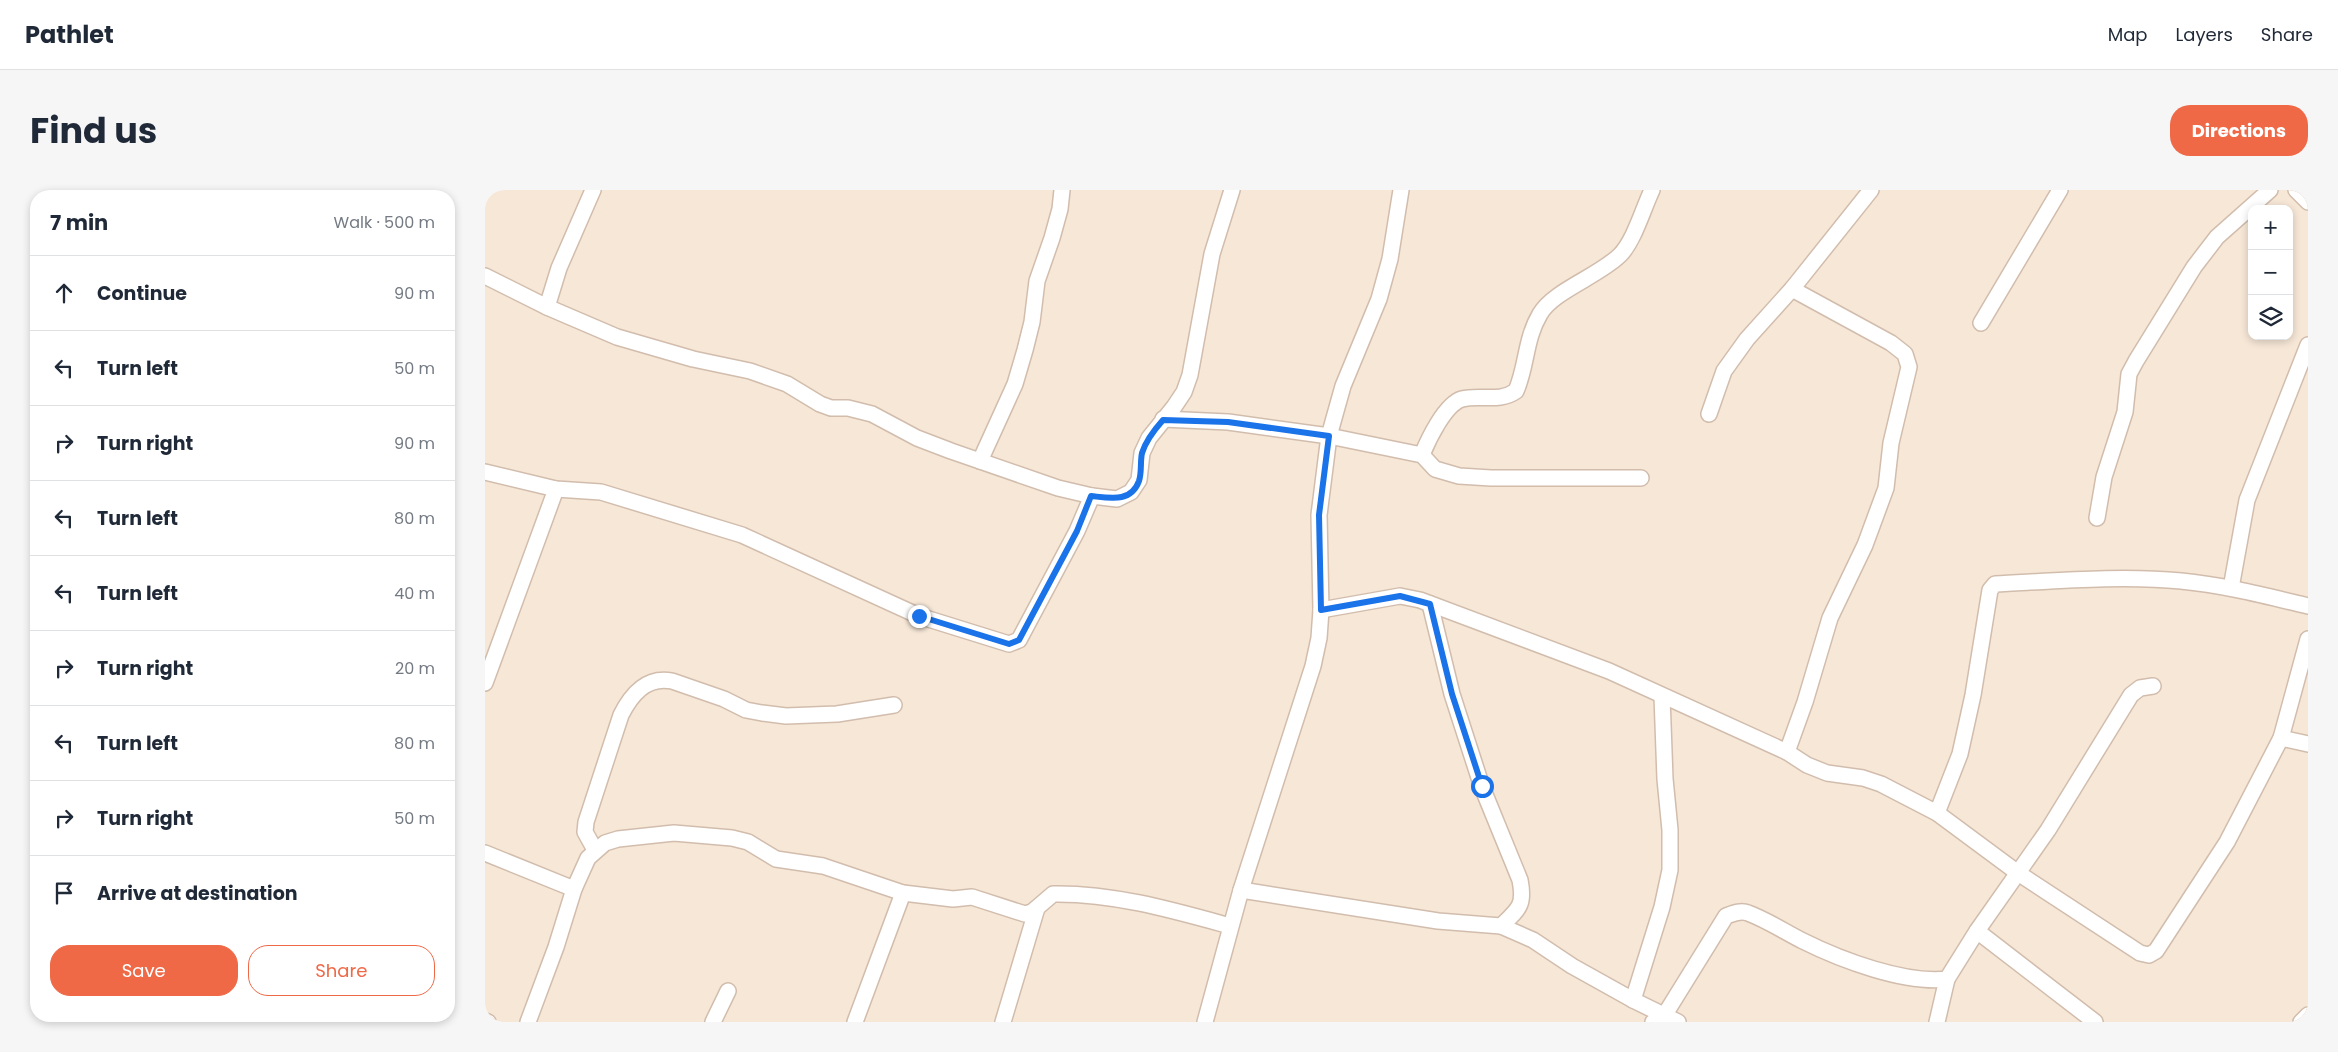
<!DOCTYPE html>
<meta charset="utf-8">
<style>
:root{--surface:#fff;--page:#f6f6f7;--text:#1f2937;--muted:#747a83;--line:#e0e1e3;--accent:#ef6947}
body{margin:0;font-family:Poppins,sans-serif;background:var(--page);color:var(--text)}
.controls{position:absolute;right:15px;top:15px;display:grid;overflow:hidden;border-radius:10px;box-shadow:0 2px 8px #0003}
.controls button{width:45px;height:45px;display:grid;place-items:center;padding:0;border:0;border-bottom:1px solid var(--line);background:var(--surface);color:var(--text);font:25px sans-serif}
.stop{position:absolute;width:15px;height:15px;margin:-11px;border:4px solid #1a73e8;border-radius:50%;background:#fff}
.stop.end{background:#1a73e8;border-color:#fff;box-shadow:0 1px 5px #0008}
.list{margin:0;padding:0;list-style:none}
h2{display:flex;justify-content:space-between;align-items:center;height:65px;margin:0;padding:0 20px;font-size:21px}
h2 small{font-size:16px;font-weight:400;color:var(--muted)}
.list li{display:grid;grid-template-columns:32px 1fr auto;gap:15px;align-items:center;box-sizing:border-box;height:75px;padding:0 20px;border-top:1px solid var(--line)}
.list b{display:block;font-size:19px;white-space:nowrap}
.list em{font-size:16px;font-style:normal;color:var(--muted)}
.actions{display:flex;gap:10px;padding:15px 20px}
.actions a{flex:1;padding:11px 0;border:1px solid var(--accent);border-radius:20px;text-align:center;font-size:18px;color:var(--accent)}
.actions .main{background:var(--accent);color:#fff}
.icon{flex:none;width:28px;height:28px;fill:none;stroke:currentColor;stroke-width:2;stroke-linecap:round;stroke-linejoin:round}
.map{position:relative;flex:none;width:1823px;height:832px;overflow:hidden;border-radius:20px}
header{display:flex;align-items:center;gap:30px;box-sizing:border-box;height:70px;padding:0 25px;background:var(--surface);border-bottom:1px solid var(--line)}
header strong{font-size:24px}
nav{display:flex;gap:28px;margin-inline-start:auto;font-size:18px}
.intro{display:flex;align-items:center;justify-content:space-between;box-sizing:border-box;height:120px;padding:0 30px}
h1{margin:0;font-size:35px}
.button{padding:12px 22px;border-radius:20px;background:var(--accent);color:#fff;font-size:18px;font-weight:700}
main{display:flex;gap:30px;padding:0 30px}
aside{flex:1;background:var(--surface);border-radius:20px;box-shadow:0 2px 8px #0003}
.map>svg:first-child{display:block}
</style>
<header>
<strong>Pathlet</strong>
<nav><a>Map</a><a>Layers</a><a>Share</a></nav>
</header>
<div class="intro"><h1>Find us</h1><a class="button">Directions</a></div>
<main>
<aside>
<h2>7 min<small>Walk · 500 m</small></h2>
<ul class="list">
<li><svg class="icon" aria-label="ahead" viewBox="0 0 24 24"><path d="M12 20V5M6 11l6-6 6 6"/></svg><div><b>Continue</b></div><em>90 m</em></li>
<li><svg class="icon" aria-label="left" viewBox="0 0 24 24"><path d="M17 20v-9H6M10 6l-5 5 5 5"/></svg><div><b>Turn left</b></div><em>50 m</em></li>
<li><svg class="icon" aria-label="right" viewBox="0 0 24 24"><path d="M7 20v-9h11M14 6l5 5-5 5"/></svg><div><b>Turn right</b></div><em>90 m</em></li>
<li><svg class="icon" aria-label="left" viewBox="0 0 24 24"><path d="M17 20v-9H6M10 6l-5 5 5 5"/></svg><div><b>Turn left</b></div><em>80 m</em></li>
<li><svg class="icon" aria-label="left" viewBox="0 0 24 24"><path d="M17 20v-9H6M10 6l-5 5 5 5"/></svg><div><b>Turn left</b></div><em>40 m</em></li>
<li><svg class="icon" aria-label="right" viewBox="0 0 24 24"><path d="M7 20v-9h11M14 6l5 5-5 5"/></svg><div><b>Turn right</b></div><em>20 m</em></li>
<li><svg class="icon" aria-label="left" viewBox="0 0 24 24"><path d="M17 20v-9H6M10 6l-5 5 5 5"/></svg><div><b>Turn left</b></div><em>80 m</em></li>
<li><svg class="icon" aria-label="right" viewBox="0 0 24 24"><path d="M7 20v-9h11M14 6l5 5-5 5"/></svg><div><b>Turn right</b></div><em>50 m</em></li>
<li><svg class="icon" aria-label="arrive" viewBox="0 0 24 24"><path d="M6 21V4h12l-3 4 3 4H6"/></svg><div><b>Arrive at destination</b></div></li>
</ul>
<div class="actions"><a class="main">Save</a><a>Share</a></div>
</aside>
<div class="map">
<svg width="1823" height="832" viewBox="0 0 1823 832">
<rect width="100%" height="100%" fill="#fef6e9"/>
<path fill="#f6e7d7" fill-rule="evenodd" d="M0,0H1823V832H0ZM1767,19H1804V146H1767Z"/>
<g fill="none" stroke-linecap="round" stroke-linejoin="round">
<defs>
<g id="minor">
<polyline points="1811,0 1823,12"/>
<polyline points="0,86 62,117 132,147 208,169 265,181 302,194 335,214 346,218 363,218 387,224 432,248 466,261 573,298 607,306 632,309 646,302 654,290 657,263 664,248 689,217 699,202 705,185 727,64 747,0"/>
<polyline points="62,117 74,78 108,0"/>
<polyline points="1496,133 1575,0"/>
<polyline points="1224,224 1239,181 1262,149 1307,99 1386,0"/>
<polyline points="678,229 743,232 844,246 937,265 950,279 974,286 1006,288 1156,288"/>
<path d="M937,265C943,250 960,214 977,209C995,204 1014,213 1031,201C1042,176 1040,149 1055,124C1068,101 1114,86 1135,65C1149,51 1158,19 1167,0"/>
<polyline points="495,271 530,194 540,160 547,132 552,91 567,48 575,19 577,0"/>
<polyline points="0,282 71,299 116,302 257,345 434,426 524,454 534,450 592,341 607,306"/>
<polyline points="1612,328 1619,287 1640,222 1644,184 1651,171 1709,77 1732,47 1785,0"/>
<polyline points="1746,398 1762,310 1823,155"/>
<path d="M945,414L967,504L997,597L1035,690C1040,715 1034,719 1016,736"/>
<polyline points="836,420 915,406 935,410 1124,481 1302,562 1322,575 1342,583 1378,588 1396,594 1452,623 1533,683 1655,763 1664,765 1671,761 1742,652 1796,548 1823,449"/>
<polyline points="0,493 71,299"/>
<polyline points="1796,548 1823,554"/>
<polyline points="1302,562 1320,512 1345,428 1380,355 1401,298 1406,253 1424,177 1420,164 1406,153 1307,99"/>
<path d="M1452,623L1475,564L1488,505L1505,400L1510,394C1569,391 1638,385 1696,391C1739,395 1781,406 1823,416"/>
<path d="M110,660L100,642L101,632L136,525C146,505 161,486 187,491L239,509L261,520L277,523L301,526L352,524L409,515"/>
<polyline points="0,663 89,699"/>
<polyline points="756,700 953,731 1016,736 1048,750 1087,776 1148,810 1193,832"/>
<polyline points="1492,741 1610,832"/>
<polyline points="1148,810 1177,717 1185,680 1185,640 1180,589 1177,506"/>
<polyline points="0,831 3,832"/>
<path d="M43,832L71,757L89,699L103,668L120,653L133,649L189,643L247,648L263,652L291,669L338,676L418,703L468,709L487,707L540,724L547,722L568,704C628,703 687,720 745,736"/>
<polyline points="228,832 243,801"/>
<polyline points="370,832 418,703"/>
<polyline points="518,832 552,718"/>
<polyline points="720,832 756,700 828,476 834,448 836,420 834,325 844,246 858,196 894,109 905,69 916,0"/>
<path d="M1168,832L1179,826L1241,726C1249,723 1256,720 1263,723C1282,730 1300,742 1318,751C1356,770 1420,794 1462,789L1492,741L1563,640L1646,505L1655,498L1668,496"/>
<polyline points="1452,832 1462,789"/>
<polyline points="1816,832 1823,825"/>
</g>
</defs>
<use href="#minor" stroke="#d2bdad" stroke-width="18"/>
<use href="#minor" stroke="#fff" stroke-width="15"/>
</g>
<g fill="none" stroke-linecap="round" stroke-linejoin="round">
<path stroke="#1a73e8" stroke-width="6" d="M434,426L524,454L534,450L592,341L606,306C625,308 646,313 654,291C657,282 655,272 657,263C661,250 670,239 678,230L743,232L844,246L834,325L836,420L915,406L945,414L967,504L997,596"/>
</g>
</svg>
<div class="controls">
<button>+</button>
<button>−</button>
<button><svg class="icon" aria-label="layers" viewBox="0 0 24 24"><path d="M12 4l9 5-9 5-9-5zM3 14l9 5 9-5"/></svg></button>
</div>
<div class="stop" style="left:997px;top:596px"></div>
<div class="stop end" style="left:434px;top:426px"></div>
</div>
</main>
